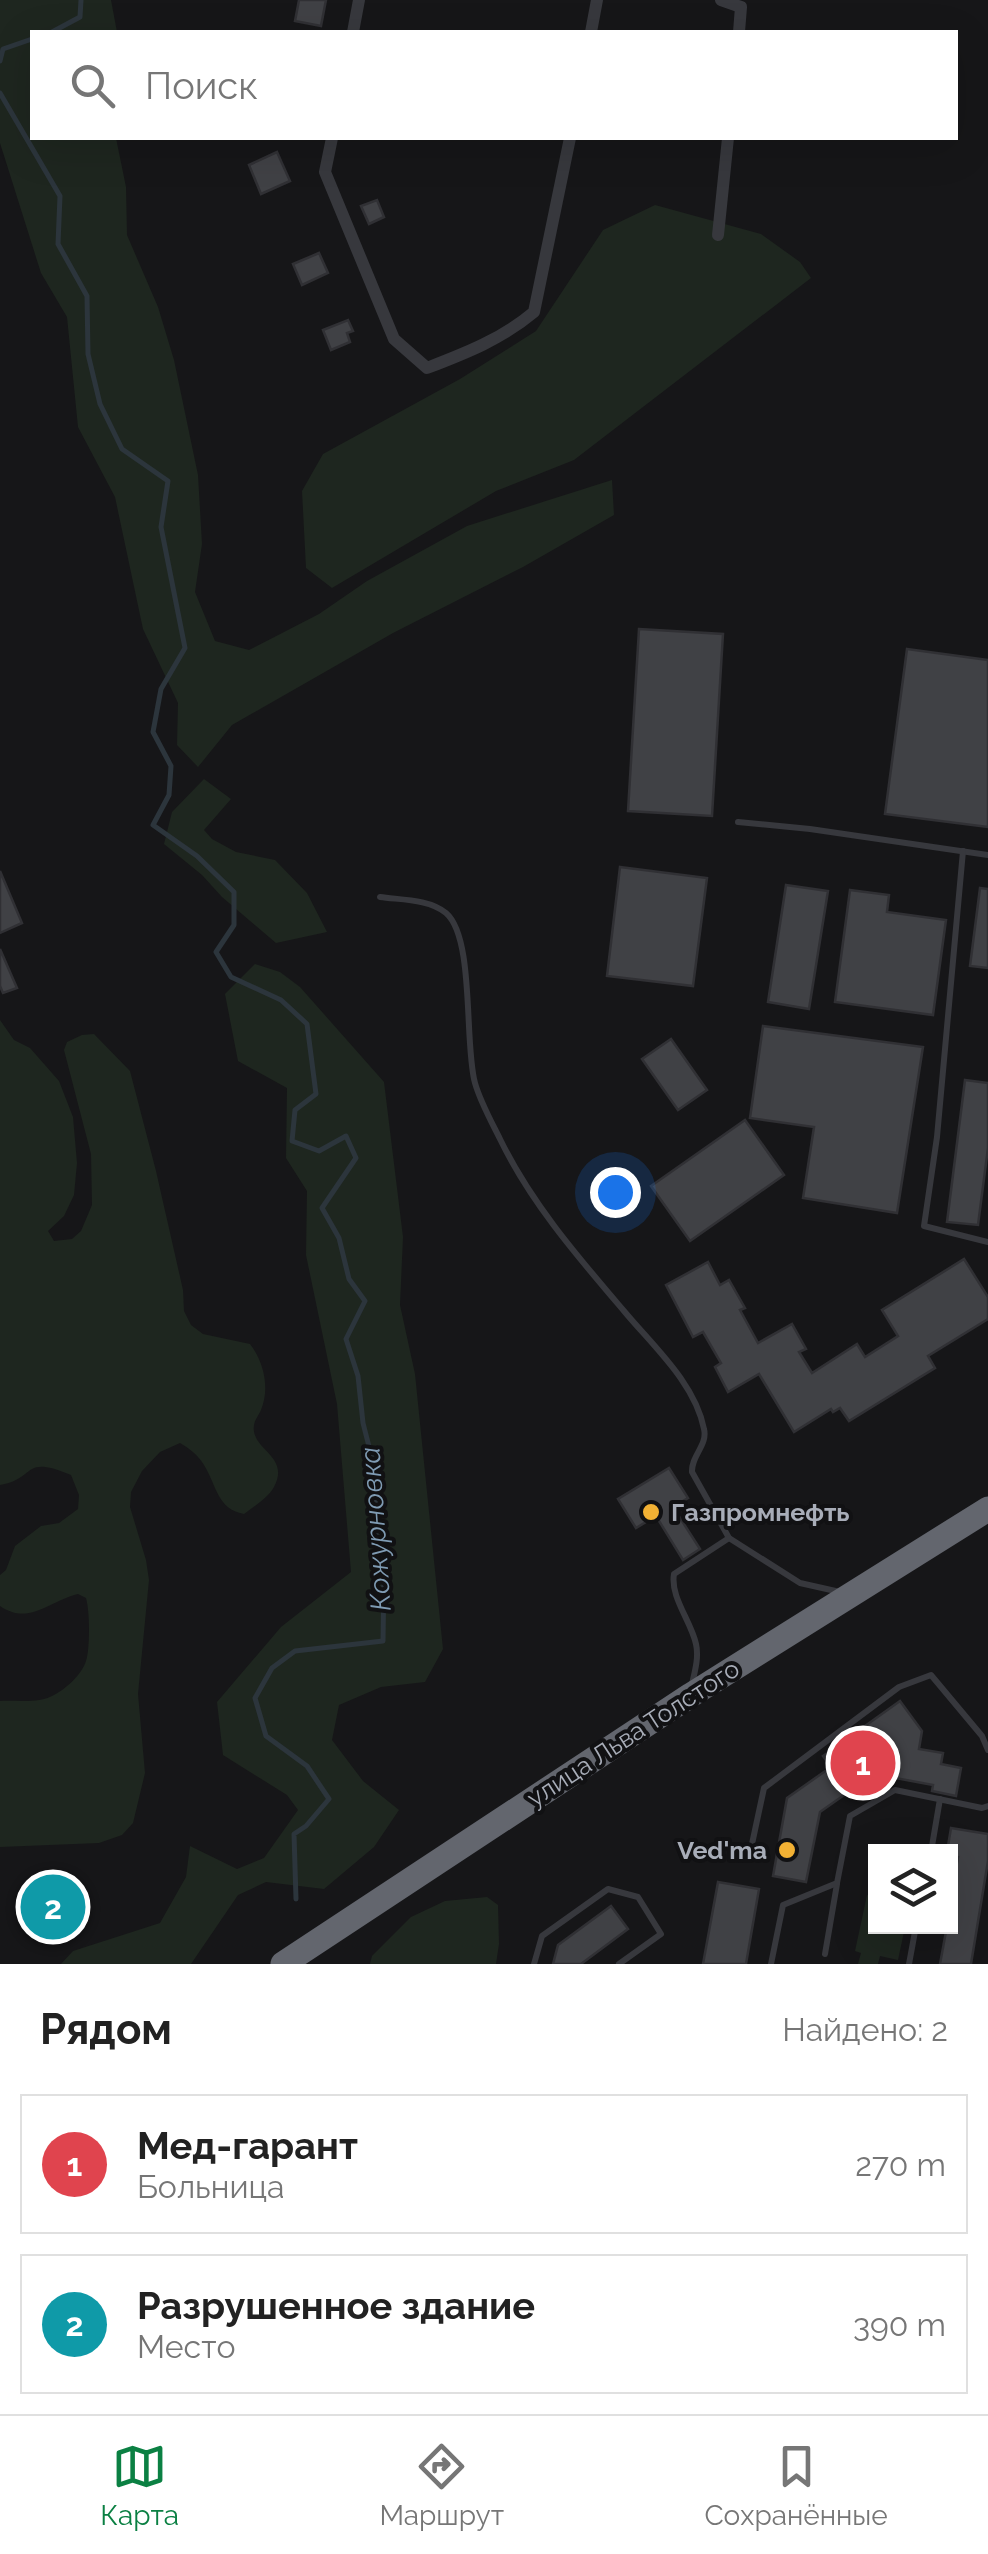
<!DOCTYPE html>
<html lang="ru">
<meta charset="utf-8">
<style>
:root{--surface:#fff;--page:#f6f6f6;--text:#222;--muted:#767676;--line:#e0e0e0;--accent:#0b8043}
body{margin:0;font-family:Raleway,sans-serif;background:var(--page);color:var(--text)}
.controls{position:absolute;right:30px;bottom:30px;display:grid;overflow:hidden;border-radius:0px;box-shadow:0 10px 40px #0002}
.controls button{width:90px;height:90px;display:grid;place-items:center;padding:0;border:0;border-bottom:2px solid var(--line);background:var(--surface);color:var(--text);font:50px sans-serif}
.you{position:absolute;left:615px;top:1192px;width:35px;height:35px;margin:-25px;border:8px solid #fff;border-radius:50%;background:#1a73e8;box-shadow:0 0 0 15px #1a73e833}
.badge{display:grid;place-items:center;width:65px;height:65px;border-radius:50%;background:var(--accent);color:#fff;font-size:32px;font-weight:700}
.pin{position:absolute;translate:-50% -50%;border:5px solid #fff;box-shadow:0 2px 10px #0006}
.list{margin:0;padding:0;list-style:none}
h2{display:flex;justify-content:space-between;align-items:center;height:130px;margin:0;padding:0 40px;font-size:42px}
h2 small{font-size:32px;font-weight:400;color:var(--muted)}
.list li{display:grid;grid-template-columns:65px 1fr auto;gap:30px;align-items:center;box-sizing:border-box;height:140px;margin:0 20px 20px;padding:0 20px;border:2px solid var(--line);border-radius:0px}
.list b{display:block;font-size:38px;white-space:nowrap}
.list p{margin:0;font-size:32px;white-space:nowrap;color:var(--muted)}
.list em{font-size:32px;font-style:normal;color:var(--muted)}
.icon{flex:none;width:55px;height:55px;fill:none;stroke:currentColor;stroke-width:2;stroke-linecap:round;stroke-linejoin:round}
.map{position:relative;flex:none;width:988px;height:1964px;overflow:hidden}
.search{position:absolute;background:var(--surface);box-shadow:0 10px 40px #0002;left:30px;right:30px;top:30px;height:110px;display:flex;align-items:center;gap:25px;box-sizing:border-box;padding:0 35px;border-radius:0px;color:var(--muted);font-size:38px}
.sheet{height:450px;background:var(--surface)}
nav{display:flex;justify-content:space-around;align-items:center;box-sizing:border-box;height:140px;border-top:2px solid var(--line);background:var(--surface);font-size:28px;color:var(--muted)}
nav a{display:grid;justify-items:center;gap:5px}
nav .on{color:var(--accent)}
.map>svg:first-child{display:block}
</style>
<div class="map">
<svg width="988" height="1964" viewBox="0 0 988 1964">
<rect width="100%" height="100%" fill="#161618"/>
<g fill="#1e261f">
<polygon points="0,0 111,0 117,32 32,32 32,138 116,138 126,187 127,235 158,307 174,360 198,475 202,544 195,592 215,641 249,650 319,614 367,581 467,526 612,480 614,515 523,567 393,633 232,725 198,767 177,745 178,703 143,629 115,497 78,427 67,317 41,273 0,143"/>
<polygon points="655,205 761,234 800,262 811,278 574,460 496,491 332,588 306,568 302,491 323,454 460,379 536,331 603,230"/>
<polygon points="204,779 231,799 204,830 212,839 236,852 275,860 307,893 327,932 276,943 222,897 202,875 164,844 172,812"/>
<polygon points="255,964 280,972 300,987 384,1082 403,1237 400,1305 415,1374 443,1649 425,1682 381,1687 339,1705 332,1740 363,1781 399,1810 374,1847 324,1889 266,1882 238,1895 191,1964 61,1964 73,1951 160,1923 186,1877 190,1846 237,1869 264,1858 298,1810 287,1795 223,1755 217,1702 281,1627 351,1572 337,1404 306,1255 307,1191 286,1158 287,1088 238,1061 225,994"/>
<path d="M0,1020L14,1040L30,1048L59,1081L73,1117L77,1163L74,1195L64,1216L48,1231L54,1241L72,1239L81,1231L92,1205L91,1154L64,1050L67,1042L82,1035L94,1034L130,1071L156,1171L183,1290L184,1311L191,1325L203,1334L250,1344C264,1362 270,1388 261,1410C259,1415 255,1419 254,1425C250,1450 291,1455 274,1487C268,1498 253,1507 244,1514C217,1509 217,1486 204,1465C198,1455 190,1449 180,1443L160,1452L142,1471L131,1492L130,1507L146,1560L149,1580L138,1694L145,1773L133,1823L122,1835L99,1843L0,1847V1701C18,1700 38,1704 54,1695C66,1689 82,1674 86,1661C90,1648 90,1612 86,1598L78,1594C49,1601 29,1626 0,1606V1575L6,1570L15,1546L41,1526L59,1523L78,1509L79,1495L71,1475C21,1454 37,1479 0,1485Z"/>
<polygon points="867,1895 875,1897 876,1926 905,1927 898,1960 880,1956 878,1964 858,1964 861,1953 855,1951"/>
<polygon points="487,1897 498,1905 499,1944 496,1964 370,1964 372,1956 411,1917 445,1901"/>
</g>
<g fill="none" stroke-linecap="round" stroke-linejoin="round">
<g stroke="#2c353c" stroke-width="5">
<polyline points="52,32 80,17 81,0"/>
<polyline points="0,61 3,49 32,39"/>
<polyline points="0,93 60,196 58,244 87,296 88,354 100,404 122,449 168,481 161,527 185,648 161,689 153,732 171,766 169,795 153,825 197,856 234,892 234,925 216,952 231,977 281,1000 307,1024 316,1094 295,1110 292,1141 319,1151 346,1136 356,1158 322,1208 339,1238 349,1279 365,1301 346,1339 358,1376 363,1423 376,1474 376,1534 384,1574 383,1641 295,1651 272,1668 255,1698 266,1736 307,1766 329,1799 306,1826 294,1834 296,1899"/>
</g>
</g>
<g fill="#404145" stroke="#303034" stroke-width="2.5">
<polygon points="299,0 326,0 321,26 295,21"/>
<polygon points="277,152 290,181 261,194 249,165"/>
<polygon points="377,200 384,217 369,224 361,206"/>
<polygon points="319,253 328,273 302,285 293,264"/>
<polygon points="348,320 353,331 347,333 350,342 331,350 323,330"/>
<polygon points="639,629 723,634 712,816 628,811"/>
<polygon points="907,649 988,660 988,827 885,814"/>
<polygon points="620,867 707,878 693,986 607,976"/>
<polygon points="0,871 22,923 0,933"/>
<polygon points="786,885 828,891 809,1009 768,1002"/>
<polygon points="980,888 988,889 988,968 970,966"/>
<polygon points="850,890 889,895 887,912 946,920 933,1015 835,1002"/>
<polygon points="0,949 17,988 3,993 0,986"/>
<polygon points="763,1026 923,1047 897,1213 803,1198 814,1127 750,1118"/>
<polygon points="671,1039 707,1090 678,1110 642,1059"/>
<polygon points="965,1080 988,1083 988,1148 978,1225 947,1222"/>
<polygon points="745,1120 784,1175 690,1241 651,1186"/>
<polygon points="964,1259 988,1297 988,1319 928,1356 935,1368 849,1421 840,1408 833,1412 831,1409 794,1432 759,1374 728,1392 715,1367 721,1363 703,1332 693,1337 666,1285 708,1262 720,1285 729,1280 745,1308 740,1310 758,1343 792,1324 806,1349 799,1352 812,1373 857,1344 865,1357 898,1336 882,1310"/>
<polygon points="669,1468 688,1498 673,1507 700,1549 683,1560 656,1516 636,1528 618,1499"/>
<polygon points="900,1701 922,1731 919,1749 943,1753 941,1764 961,1768 956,1796 932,1791 933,1785 874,1774 820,1812 806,1882 773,1876 787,1798 831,1767 823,1756"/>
<polygon points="951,1828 988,1834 988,1861 971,1964 940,1964 947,1926 950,1926 950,1904 958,1857 950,1856 950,1852 947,1852"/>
<polygon points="718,1882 759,1889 746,1964 703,1964"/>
<polygon points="57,1892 68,1906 48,1922 37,1908"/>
<polygon points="611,1906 628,1929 581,1964 553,1964 558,1945"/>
</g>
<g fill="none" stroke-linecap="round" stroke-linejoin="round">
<g stroke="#37383d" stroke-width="6">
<polyline points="738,822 810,829 988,855"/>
<polyline points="963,851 937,1137 924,1226 988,1242"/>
<path d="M380,897C401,900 429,899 446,913C475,938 464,1045 475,1083C480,1101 491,1121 500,1139C531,1203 578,1257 624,1311C653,1346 695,1383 704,1429C708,1445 691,1456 692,1472L729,1538"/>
<path d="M692,1684C695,1671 699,1657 696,1644C691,1621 670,1597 674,1574L729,1538L800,1583L840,1592"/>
<polyline points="931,1852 940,1799"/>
<polyline points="749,1858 764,1788 899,1687 931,1675 982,1736 988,1750"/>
<polyline points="825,1954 837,1884"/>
<polyline points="534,1964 542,1936 608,1889 638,1897 661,1934 619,1964"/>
<polyline points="771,1964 783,1905 837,1883 850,1816 895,1790 982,1808 988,1806"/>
<polyline points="909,1964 916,1926"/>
</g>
<g stroke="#37383d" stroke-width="12">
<polyline points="721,0 741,7 739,32"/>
<polyline points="353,32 359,0"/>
<polyline points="591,32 597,0"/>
<path d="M332,138L325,172L394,339L427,368C466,353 502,339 534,312L570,138"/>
<polyline points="718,235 728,138"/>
</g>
<polyline stroke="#63666e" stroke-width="25" points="283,1964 691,1695 988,1509"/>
</g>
<g fill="#f2b134" stroke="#111113" stroke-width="4">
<circle cx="651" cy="1512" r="10"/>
<circle cx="787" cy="1850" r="10"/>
</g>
<g text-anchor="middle" stroke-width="8" stroke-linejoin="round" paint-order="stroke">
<g font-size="25" font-weight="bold" fill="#a8adb8" stroke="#111113" text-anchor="start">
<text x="671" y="1521">Газпромнефть</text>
<text x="767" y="1859" text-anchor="end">Ved'ma</text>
</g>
<g font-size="25" fill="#a8adb8" stroke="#111113">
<text transform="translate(633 1733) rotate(-33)" y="9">улица Льва Толстого</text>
</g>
<g font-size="28" font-style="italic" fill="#7f9bb3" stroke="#111113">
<text transform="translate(375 1529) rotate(-94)" y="10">Кожурновка</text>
</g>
</g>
</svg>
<div class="controls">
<button><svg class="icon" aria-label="layers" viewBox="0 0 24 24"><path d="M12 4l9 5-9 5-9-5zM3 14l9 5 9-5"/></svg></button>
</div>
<div class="you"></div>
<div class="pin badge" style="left:863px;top:1763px;background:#e0444e">1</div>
<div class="pin badge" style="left:53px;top:1907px;background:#0f9aa8">2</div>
<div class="search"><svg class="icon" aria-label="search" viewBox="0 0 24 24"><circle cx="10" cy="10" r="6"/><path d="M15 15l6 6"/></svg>Поиск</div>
</div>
<section class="sheet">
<h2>Рядом<small>Найдено: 2</small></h2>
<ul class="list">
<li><span class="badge" style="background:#e0444e">1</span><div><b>Мед-гарант</b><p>Больница</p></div><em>270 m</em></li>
<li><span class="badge" style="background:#0f9aa8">2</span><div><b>Разрушенное здание</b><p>Место</p></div><em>390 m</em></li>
</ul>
</section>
<nav>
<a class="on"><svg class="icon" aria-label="map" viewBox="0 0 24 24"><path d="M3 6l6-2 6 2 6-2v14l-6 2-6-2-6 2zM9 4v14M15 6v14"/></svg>Карта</a>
<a><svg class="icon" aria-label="directions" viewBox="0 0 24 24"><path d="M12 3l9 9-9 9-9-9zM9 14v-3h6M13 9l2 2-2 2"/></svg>Маршрут</a>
<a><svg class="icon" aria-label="saved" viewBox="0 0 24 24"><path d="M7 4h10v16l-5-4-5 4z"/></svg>Сохранённые</a>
</nav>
